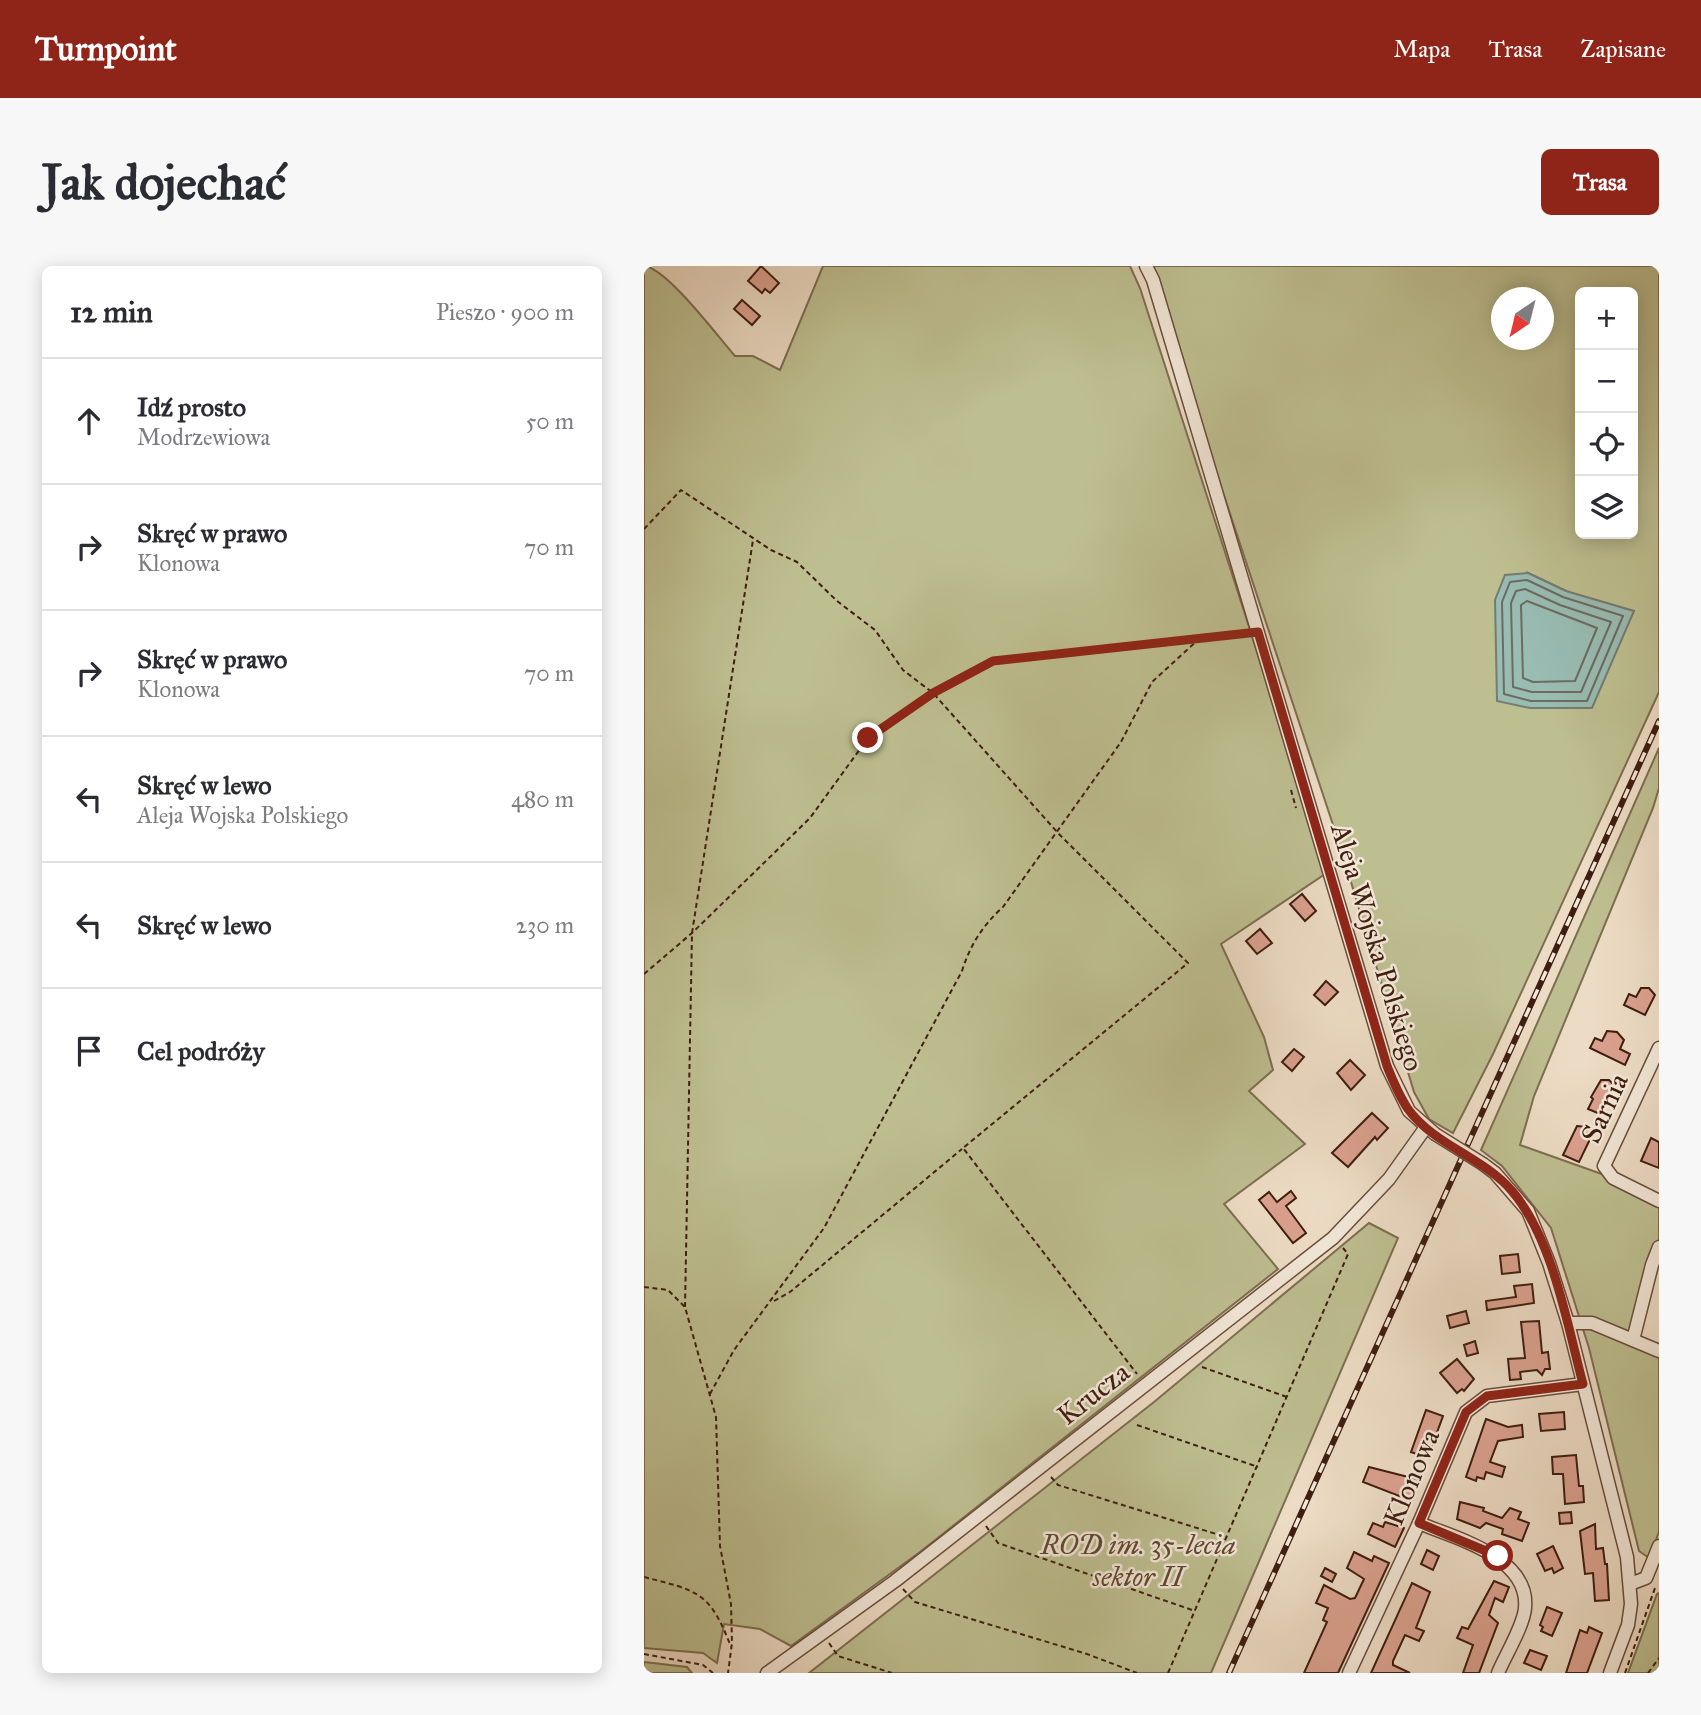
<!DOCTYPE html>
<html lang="pl">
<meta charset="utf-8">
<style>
:root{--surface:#fff;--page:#f7f7f7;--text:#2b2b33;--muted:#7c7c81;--line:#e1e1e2;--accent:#8f2418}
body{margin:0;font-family:"IM FELL Great Primer",serif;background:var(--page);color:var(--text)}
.controls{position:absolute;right:21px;top:21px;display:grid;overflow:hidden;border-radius:10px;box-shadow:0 4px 18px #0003}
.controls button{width:63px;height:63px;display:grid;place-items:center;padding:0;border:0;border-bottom:2px solid var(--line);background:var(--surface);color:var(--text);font:35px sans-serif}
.compass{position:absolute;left:847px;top:21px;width:63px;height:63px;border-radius:50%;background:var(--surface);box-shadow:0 4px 18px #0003;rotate:215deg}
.stop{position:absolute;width:21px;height:21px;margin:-16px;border:5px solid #8f2418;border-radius:50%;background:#fff}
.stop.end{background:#8f2418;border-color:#fff;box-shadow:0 2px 7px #0008}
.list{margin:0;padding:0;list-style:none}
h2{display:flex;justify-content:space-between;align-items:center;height:91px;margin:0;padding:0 28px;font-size:30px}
h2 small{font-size:23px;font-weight:400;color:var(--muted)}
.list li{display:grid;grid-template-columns:46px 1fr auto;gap:21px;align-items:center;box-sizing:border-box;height:126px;padding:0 28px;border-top:2px solid var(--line)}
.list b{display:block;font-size:26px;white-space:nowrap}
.list p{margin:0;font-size:23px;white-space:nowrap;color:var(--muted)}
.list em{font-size:23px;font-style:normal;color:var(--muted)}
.icon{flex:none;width:38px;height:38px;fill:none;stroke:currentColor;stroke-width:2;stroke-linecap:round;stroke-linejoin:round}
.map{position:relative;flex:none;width:1015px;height:1407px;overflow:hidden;border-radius:10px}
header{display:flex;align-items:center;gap:42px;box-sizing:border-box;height:98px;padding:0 35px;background:var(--accent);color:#fff}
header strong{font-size:33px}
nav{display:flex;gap:38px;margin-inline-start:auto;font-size:24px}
.intro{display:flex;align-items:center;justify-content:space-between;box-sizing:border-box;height:168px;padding:0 42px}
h1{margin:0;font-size:49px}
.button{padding:18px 32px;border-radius:10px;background:var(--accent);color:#fff;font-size:24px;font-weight:700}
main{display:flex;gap:42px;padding:0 42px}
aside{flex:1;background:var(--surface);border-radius:10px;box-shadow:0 4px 18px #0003}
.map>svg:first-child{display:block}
</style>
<header>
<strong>Turnpoint</strong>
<nav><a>Mapa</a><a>Trasa</a><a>Zapisane</a></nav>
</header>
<div class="intro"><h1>Jak dojechać</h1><a class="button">Trasa</a></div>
<main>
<aside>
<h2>12 min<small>Pieszo · 900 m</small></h2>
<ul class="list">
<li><svg class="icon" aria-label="ahead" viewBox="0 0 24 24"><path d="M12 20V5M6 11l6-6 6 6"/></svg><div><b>Idź prosto</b><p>Modrzewiowa</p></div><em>50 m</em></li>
<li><svg class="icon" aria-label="right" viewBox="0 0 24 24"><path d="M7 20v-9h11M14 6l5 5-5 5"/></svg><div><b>Skręć w prawo</b><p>Klonowa</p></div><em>70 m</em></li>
<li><svg class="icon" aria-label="right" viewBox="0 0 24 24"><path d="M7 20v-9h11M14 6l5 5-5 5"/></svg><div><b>Skręć w prawo</b><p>Klonowa</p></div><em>70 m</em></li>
<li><svg class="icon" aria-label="left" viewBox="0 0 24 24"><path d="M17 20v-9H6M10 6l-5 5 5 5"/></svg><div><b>Skręć w lewo</b><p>Aleja Wojska Polskiego</p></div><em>480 m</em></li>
<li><svg class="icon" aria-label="left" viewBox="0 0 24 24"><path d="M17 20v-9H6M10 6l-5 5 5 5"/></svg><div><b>Skręć w lewo</b></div><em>230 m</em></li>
<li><svg class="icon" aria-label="arrive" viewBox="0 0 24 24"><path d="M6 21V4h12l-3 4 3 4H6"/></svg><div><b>Cel podróży</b></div></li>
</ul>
</aside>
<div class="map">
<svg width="1015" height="1407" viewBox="0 0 1015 1407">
<rect width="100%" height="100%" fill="#eddcc5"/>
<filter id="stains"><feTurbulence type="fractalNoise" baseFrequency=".00286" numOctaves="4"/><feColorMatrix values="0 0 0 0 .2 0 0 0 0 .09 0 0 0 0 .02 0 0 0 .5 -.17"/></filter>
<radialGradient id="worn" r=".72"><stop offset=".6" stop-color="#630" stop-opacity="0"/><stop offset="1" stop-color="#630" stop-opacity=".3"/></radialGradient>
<g fill="#bebf91" stroke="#7e6e50" stroke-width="2" fill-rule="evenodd">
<path d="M0,0C23,2 74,71 91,90H109L136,104L179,0H486L496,22L684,606L577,678L620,771L629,804L605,825L661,878L580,938L634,1003L276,1286L147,1380L116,1363L80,1358L73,1397L59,1387L0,1382Z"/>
<path d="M504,0H1015V426L849,788L809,867L785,853L770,826L698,586ZM936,26H989V268H936ZM858,32H900V74H858ZM884,307L922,325L948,442Z"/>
<polygon points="1015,482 1015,522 1009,542 890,830 876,879 969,912 1015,935 1015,981 989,1074 1015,1085 1015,1266 1005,1292 995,1285 945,1082 907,962 858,900 837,884"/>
<polygon points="725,957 754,972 567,1407 165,1407 510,1136"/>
<polygon points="1015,1327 1015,1407 984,1407 1013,1328"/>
<polygon points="0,1396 43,1401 48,1407 0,1407"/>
</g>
<polygon fill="#99bcb3" stroke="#757c72" stroke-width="2" points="884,307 922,325 990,345 948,442 886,442 853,435 851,334 861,309"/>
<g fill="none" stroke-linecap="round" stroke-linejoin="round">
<g stroke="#6c6c62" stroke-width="2">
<polygon points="883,314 919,331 979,350 943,435 887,435 860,428 858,336 866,316"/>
<polygon points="881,323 916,339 967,356 937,426 888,426 869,421 867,337 872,325"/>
<polygon points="883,335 953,362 931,415 889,416 879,412 877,339"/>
</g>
</g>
<g fill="#dba18f" stroke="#3f1d10" stroke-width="2">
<polygon points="117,0 135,17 126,27 121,23 118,27 104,15"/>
<polygon points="98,34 116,50 108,59 90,43"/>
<polygon points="658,628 672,645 661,655 646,638"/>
<polygon points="616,663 628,677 613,688 602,675"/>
<polygon points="682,715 694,726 681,739 670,729"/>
<polygon points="997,722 1005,722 1011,729 1001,749 980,739 985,728 992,731"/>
<polygon points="963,765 973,766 980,774 976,783 986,788 981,799 946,782 951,772 958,775"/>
<polygon points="650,783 660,791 648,805 638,796"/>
<polygon points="706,794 721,809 707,824 693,807"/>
<polygon points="957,814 965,814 971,820 956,848 944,843 949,833 947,831"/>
<polygon points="728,847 744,862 733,874 731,871 704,901 688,887"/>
<polygon points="933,860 942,861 949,867 935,896 919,889"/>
<polygon points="1007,872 1015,876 1015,902 997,895"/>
<polygon points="647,925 652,932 642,940 662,967 649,977 615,934 625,926 633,936"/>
<polygon points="874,988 876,1006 858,1008 856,990"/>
<polygon points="888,1018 890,1037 843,1044 842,1035 872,1031 870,1020"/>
<polygon points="822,1045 825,1057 806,1062 803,1050"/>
<polygon points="895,1055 898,1087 904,1086 906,1103 901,1103 898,1109 893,1104 876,1106 877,1113 866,1114 864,1093 881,1092 877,1056"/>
<polygon points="831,1075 834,1087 823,1090 820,1079"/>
<polygon points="813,1093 830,1113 820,1125 818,1123 813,1127 796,1107"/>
<polygon points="782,1144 799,1150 788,1180 786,1185 782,1183 779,1190 767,1186"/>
<polygon points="920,1146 921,1163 897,1165 895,1148"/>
<polygon points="842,1153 864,1161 878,1159 879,1171 854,1175 846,1196 861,1201 858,1211 842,1206 840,1213 833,1211 832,1215 822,1211"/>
<polygon points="932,1189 935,1220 939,1220 940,1236 921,1238 919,1208 909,1208 908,1191"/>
<polygon points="725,1201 776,1214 768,1235 719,1216"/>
<polygon points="816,1236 840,1242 839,1245 858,1252 866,1242 877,1246 874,1253 885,1257 878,1275 858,1268 859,1263 842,1257 836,1262 813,1253"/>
<polygon points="927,1246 928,1257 916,1258 915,1247"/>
<polygon points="741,1256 760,1262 751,1281 724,1268 729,1257 739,1261"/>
<polygon points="951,1258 952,1283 959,1282 961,1298 963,1298 965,1334 951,1335 949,1307 941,1308 936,1265"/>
<polygon points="909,1280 919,1302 910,1307 908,1302 901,1305 893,1288"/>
<polygon points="783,1284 795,1290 789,1304 777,1298"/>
<polygon points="710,1286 728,1295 730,1290 745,1297 694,1407 660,1407 683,1356 679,1354 684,1342 672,1337 680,1319 706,1333 711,1332 720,1313 703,1302"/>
<polygon points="681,1302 692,1308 688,1316 677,1310"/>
<polygon points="850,1315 865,1321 859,1336 851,1332 845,1349 854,1357 835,1407 819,1407 829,1379 813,1372 818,1361 824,1363"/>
<polygon points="768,1317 786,1326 772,1362 780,1365 775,1375 761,1369 749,1395 749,1399 766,1407 727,1407"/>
<polygon points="903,1341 918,1347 908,1370 897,1365 899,1361 896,1359"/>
<polygon points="945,1361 958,1367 943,1407 922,1407 936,1364 943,1367"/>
<polygon points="886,1384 903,1390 897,1404 880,1397"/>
</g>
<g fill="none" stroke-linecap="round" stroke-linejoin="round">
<defs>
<g id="minor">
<polyline points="502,0 509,14 743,800 765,845 791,868"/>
<polyline points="1015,782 960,900 969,912 1015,935"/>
<polyline points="839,898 851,907 884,945 905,997 924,1057 983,1291 987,1338 984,1359 966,1407"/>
<polyline points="924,1057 948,1057 1015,1085"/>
<polyline points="989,1074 1008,999 1015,981"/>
<path d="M775,1257C811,1272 886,1291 881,1342C880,1359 861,1390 854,1407"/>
<polyline points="986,1318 1002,1312 1015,1280"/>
<polyline points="123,1407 251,1315 689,972 745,913 782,861"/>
<polyline points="705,1407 775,1257 822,1146 843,1130 939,1118"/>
</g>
</defs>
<use href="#minor" stroke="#6a4d3d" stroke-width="15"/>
<g stroke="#3f1d10" stroke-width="2" stroke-dasharray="5 3.5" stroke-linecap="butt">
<polyline points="0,263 37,224 127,284 153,296 193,335 231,364 259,404 289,427 414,567 544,697 319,882 493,1108"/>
<polyline points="647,524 652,542"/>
<polyline points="0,708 48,667 166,552 224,472 289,427 349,395 555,372"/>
<polyline points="0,1021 24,1024 41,1041 72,1151 76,1280 87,1338 88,1377 84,1407"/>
<polyline points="130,1035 146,1026 318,883"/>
<polyline points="41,1041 48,667 109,274"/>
<polyline points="558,1101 643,1131"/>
<path d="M66,1128L90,1084L180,962L318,705C326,679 339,659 359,641L477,476L508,416L556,372L602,367"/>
<polyline points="493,1159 614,1201"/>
<polyline points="407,1211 414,1219 582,1271"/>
<polyline points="342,1260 354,1277 551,1345"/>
<path d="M0,1311C55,1325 66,1326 87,1381"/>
<polyline points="259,1323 271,1336 443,1388 493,1407"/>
<polyline points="185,1377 194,1390 248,1407"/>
<polyline points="0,1388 59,1399 69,1407"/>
<polyline points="524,1407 704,988 699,982"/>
<polyline points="981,1407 1011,1322"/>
<polyline points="1004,1407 1015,1392"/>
</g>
<use href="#minor" stroke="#f3e8d9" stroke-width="12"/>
<defs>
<polyline id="rail" points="585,1407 1015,455"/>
</defs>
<use href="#rail" stroke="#3f1d10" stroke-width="6"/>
<use href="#rail" stroke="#f3e8d9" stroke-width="3.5" stroke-dasharray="10" stroke-linecap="butt"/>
<defs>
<polyline id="minor-bridge" points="791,868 839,898"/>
</defs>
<use href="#minor-bridge" stroke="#6a4d3d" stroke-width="15" stroke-linecap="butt"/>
<use href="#minor-bridge" stroke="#f3e8d9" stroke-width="12"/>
</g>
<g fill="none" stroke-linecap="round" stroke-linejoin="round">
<path stroke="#8f2418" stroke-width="9" d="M224,472L289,427L349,395L614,366L743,800C749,815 755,830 764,843C790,879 839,891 868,925C909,973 923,1058 939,1118L843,1130L822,1146L775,1257L854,1290"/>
</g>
<g text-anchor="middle" stroke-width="5" stroke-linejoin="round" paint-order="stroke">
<g font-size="28" fill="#3f1d10" stroke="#f3e8d9">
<text transform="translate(734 681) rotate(73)" y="10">Aleja Wojska Polskiego</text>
<text transform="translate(960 842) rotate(-65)" y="10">Sarnia</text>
<text transform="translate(449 1127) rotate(-38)" y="10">Krucza</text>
<text transform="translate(767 1211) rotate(-67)" y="10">Klonowa</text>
</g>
<g font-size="28" font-style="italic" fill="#5f4630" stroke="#f3e8d9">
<text x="494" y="1288">ROD im. 35-lecia<tspan x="494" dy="32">sektor II</tspan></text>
</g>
</g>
<rect width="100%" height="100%" filter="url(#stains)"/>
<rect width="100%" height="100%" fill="url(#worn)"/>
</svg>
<div class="controls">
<button>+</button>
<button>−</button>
<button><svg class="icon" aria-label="locate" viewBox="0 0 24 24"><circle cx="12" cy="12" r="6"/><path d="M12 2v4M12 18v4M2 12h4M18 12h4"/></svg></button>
<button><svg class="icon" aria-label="layers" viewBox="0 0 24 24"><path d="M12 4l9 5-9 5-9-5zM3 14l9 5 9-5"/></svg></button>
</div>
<svg class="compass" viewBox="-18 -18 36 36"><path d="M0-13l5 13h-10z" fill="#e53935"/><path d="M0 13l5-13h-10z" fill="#7c7c81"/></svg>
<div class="stop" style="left:854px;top:1290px"></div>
<div class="stop end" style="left:224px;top:472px"></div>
</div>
</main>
